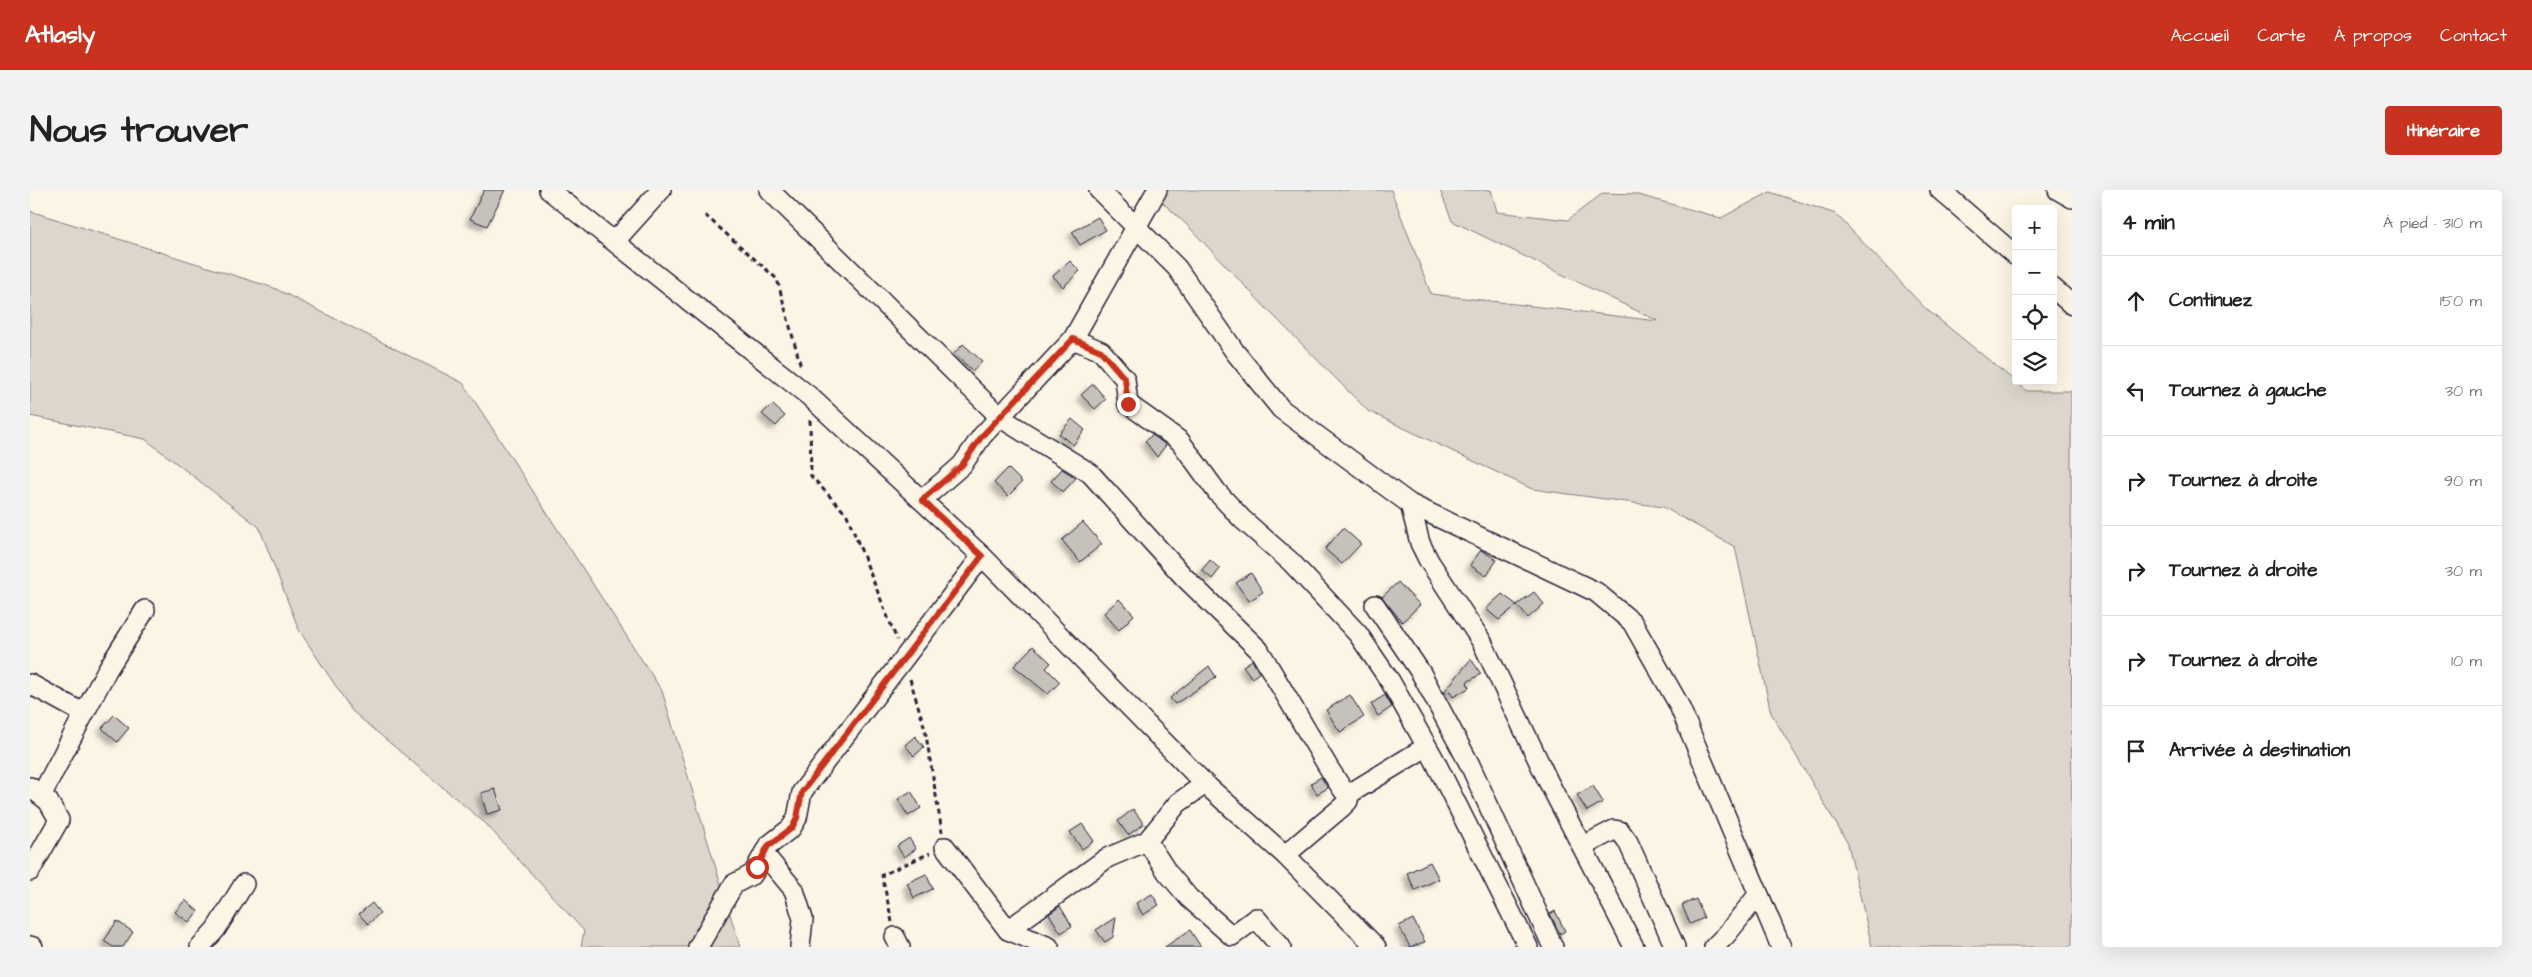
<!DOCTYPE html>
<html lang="fr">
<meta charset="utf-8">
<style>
:root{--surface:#fff;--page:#f2f2f2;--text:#222;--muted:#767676;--line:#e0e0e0;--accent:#c8321e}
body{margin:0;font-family:"Architects Daughter",sans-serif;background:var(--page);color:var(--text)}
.controls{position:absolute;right:15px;top:15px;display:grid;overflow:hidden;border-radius:5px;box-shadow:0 5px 20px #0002}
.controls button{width:45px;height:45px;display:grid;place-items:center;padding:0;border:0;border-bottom:1px solid var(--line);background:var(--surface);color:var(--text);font:25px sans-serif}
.stop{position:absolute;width:15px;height:15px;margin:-11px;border:4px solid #c8321e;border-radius:50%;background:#fff}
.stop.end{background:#c8321e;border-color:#fff;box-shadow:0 1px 5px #0008}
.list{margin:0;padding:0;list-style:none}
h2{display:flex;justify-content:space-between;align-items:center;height:65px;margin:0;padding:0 20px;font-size:21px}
h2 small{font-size:16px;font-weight:400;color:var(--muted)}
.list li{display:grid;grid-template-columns:32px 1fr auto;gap:15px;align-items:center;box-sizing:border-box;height:90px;padding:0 20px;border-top:1px solid var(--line)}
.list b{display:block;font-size:19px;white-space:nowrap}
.list em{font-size:16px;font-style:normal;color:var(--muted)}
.icon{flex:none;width:28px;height:28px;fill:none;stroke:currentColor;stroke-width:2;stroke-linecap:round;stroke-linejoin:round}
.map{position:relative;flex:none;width:2042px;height:757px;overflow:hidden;border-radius:5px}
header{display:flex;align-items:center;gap:30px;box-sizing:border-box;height:70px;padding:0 25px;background:var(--accent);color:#fff}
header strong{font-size:24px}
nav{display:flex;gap:28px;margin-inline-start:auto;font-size:18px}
.intro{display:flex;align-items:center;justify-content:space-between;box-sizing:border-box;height:120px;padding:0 30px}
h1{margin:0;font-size:35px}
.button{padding:12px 22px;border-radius:5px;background:var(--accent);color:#fff;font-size:18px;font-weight:700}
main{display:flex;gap:30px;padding:0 30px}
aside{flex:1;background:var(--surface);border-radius:5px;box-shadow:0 5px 20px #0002}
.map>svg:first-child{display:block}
</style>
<header>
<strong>Atlasly</strong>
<nav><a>Accueil</a><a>Carte</a><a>À propos</a><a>Contact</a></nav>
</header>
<div class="intro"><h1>Nous trouver</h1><a class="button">Itinéraire</a></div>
<main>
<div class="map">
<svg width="2042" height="757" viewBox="0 0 2042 757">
<defs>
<filter id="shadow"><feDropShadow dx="-4.5" dy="4.5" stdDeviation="2.5" flood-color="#0004"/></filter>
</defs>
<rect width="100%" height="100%" fill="#fcf5e5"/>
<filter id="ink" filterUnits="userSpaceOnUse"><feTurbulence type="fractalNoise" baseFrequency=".02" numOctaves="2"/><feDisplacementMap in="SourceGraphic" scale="10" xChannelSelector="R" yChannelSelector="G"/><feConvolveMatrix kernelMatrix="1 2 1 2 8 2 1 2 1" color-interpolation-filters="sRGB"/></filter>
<g filter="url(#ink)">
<g fill="#dcd6cc" stroke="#7f7c84">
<polygon points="1119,0 1361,0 1401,104 1628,131 1422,31 1410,0 1461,0 1467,22 1538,30 1573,3 1605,4 1691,28 1740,2 1806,24 1895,118 1997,201 2041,201 2042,757 1842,757 1818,654 1741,523 1705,357 1633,317 1502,299 1338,221 1236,118 1156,34"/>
<polygon points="0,21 244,98 433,193 632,501 710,757 551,757 554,741 455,633 322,521 269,440 229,337 115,249 0,226"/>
</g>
<g fill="#c6c1bb" stroke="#22223b" filter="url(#shadow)">
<polygon points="454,0 475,0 457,36 440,29"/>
<polygon points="1068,27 1076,40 1050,55 1042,42"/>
<polygon points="1040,71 1050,81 1033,97 1023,86"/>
<polygon points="933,154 952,171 943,181 924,164"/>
<polygon points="1063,194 1076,209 1065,219 1051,205"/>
<polygon points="742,214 755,226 746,236 732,224"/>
<polygon points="1042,229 1055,240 1043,255 1029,244"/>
<polygon points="1122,245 1136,255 1127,267 1115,251"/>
<polygon points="978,278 992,292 978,306 964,293"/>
<polygon points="1032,279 1046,288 1033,302 1021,291"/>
<polygon points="1053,332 1072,354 1050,372 1032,350"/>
<polygon points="1313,338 1331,354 1312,374 1295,359"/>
<polygon points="1451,360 1467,370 1456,386 1440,375"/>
<polygon points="1180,370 1190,379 1182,389 1172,380"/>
<polygon points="1221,383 1233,402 1219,411 1206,393"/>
<polygon points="1368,392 1390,415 1372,432 1352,407"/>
<polygon points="1504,402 1514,414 1498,428 1487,415"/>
<polygon points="1472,404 1487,415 1469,430 1456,419"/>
<polygon points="1089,409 1104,425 1089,440 1074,423"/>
<polygon points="1003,456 1021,473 1016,478 1030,492 1018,504 984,476"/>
<polygon points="1441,469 1451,484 1437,492 1439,498 1423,507 1420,501 1415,504 1414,502"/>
<polygon points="1222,470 1229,483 1222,488 1213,476"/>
<polygon points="1179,476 1186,487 1145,514 1140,508"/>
<polygon points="1320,505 1334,527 1310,542 1296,520"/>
<polygon points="1355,505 1362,517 1348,526 1341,514"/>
<polygon points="84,525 99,538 87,552 72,538"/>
<polygon points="885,546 894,557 884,566 875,555"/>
<polygon points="1291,587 1298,598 1287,604 1281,593"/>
<polygon points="1563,596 1573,612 1557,621 1547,605"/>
<polygon points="465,599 472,620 457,624 451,603"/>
<polygon points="881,601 891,618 878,626 868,609"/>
<polygon points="1103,619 1114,634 1098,645 1088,631"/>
<polygon points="1052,634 1064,651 1052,659 1040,642"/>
<polygon points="879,648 886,659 874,667 867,656"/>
<polygon points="1400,672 1409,689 1385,700 1377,683"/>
<polygon points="896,684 903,699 884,708 877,693"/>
<polygon points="1122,704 1129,715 1113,725 1106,713"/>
<polygon points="1666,709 1674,728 1660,734 1652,715"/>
<polygon points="155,710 168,721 159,732 145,722"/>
<polygon points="342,713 350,723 338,734 329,724"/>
<polygon points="1030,716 1042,736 1031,743 1019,724"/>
<polygon points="1525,721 1535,741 1530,744 1520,724"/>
<polygon points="1086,727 1083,747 1075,752 1066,740"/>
<polygon points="1383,729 1395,752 1380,757 1369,736"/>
<polygon points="87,731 103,742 93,757 83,757 74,751"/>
<polygon points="1160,740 1171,757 1135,757"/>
</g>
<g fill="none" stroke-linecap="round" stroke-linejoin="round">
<defs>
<g id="minor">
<polyline points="519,0 779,206 952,366 1175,594 1255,665 1346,757"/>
<polyline points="739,0 971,228 1060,283 1154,387 1229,460 1300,580 1313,600 1319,604"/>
<polyline points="1069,0 1147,78 1205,162 1251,219 1380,314 1566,402 1602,432 1648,513 1751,757"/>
<polyline points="1910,0 1986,66"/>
<polyline points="2028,0 2042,8"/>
<polyline points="585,51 631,0"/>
<polyline points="2023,98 2042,115"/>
<polyline points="1043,149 1071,161 1095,189 1098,214 1150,251 1187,302 1212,329 1261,372 1328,444 1360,491 1404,569 1498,757"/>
<polyline points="892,310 932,275 952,246 1043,149 1127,0"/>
<polyline points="1380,314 1390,353 1399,371 1452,452 1518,591 1604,757"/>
<polyline points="1345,415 1391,483 1440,575 1523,757"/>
<polyline points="0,494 53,523"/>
<polyline points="0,597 18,611 29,630 0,681"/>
<polyline points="12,604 77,480 115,420"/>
<polyline points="1117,651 1137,682 1159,708 1202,746 1226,728 1251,757"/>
<polyline points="1553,656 1584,640 1590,641 1598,652 1645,757"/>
<polyline points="915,657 978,740 1019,757"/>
<polyline points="734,664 764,700 773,729 770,757"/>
<polyline points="1255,665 1312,617 1318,611 1319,604 1396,557"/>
<polyline points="978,740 1077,668 1117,651 1148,613 1175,594"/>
<polyline points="865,747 870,757"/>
<polyline points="0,756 3,757"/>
<polyline points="170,757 186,739 214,694"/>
<polyline points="668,757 704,694 723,684 738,656 761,638 767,628 772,602 952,366"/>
<polyline points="1684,757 1696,745 1728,705"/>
</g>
</defs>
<use href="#minor" stroke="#22223b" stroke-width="22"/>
<g stroke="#22223b" stroke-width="3" stroke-dasharray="5 4" stroke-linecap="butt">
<polyline points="675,25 747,89 771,177"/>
<polyline points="780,230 781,286 817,325 867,450"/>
<polyline points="880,489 895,539 912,642"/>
<polyline points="862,732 852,685 900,663"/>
</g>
<use href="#minor" stroke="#fcf5e5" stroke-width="19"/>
</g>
</g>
<g fill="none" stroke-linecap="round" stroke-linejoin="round" filter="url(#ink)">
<polyline stroke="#c8321e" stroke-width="6" points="727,677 738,656 762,638 767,628 772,602 952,366 892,310 932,275 952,246 1043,149 1071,161 1095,189 1098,214"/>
</g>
</svg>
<div class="controls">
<button>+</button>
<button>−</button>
<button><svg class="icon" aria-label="locate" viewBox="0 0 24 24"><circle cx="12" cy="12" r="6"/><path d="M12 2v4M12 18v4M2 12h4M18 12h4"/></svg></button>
<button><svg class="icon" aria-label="layers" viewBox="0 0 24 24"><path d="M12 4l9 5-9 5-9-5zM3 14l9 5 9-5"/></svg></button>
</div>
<div class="stop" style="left:727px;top:677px"></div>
<div class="stop end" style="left:1098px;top:214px"></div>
</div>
<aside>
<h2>4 min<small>À pied · 310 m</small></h2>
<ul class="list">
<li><svg class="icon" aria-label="ahead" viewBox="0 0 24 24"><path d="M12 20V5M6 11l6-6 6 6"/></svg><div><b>Continuez</b></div><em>150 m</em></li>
<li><svg class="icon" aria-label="left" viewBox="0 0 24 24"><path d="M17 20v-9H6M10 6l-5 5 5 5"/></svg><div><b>Tournez à gauche</b></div><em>30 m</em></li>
<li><svg class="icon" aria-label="right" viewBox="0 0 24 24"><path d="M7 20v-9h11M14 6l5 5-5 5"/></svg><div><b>Tournez à droite</b></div><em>90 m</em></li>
<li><svg class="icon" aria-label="right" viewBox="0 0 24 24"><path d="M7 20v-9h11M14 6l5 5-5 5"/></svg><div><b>Tournez à droite</b></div><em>30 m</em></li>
<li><svg class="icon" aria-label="right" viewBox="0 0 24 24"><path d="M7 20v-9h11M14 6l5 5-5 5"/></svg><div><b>Tournez à droite</b></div><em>10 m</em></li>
<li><svg class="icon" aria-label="arrive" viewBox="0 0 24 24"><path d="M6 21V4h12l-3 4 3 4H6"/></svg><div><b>Arrivée à destination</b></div></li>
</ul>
</aside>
</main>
